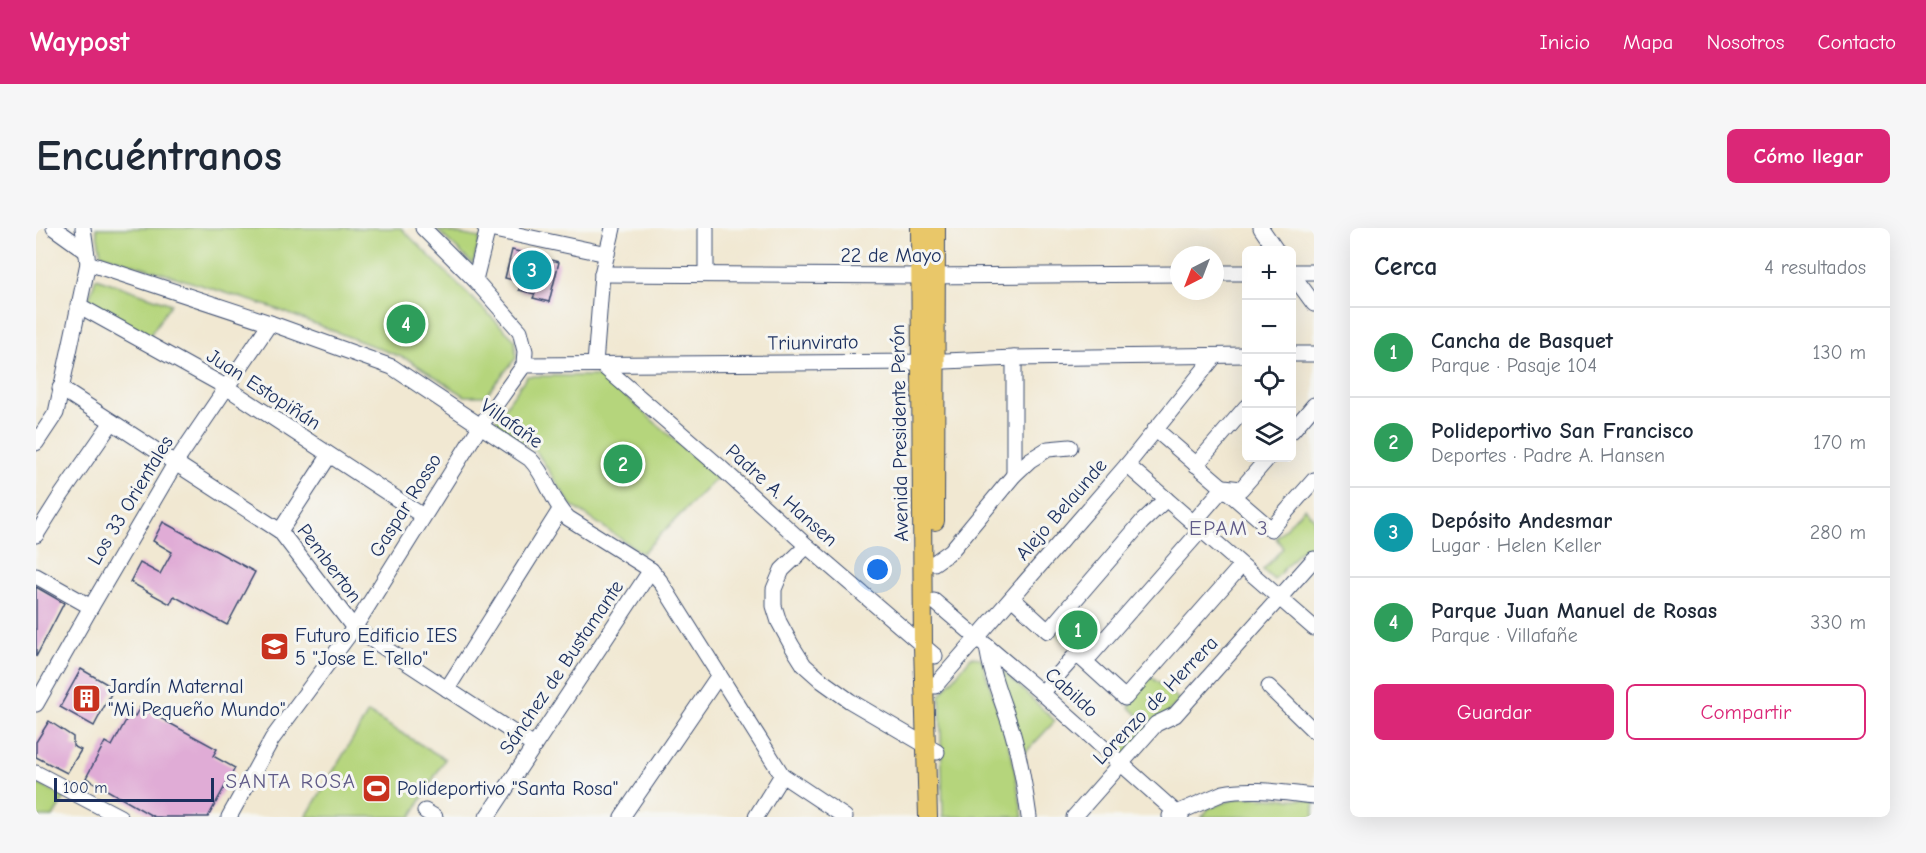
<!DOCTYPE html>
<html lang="es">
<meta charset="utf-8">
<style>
:root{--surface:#fff;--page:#f6f6f7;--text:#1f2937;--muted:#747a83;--line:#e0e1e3;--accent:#db2777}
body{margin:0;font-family:"Comic Neue",sans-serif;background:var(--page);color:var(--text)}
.controls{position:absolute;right:18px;top:18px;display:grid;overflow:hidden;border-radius:9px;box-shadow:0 6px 24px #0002}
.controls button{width:54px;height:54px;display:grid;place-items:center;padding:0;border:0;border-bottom:2px solid var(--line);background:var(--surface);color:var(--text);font:30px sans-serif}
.compass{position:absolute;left:1134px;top:18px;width:54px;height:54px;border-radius:50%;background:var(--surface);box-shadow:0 6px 24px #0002;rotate:222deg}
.scale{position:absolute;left:18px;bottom:15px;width:160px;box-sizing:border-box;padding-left:6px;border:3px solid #1b2f5e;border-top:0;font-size:16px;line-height:21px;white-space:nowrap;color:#1b2f5e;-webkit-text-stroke:4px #f6f6f2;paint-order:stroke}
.you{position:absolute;left:842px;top:342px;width:21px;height:21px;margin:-15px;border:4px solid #fff;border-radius:50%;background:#1a73e8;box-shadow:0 0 0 9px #1a73e833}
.badge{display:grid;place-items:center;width:39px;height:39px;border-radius:50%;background:var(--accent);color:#fff;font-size:20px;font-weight:700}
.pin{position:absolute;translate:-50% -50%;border:3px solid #fff;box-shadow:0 2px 6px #0006}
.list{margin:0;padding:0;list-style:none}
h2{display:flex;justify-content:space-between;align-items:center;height:78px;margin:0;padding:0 24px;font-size:26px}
h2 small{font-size:20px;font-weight:400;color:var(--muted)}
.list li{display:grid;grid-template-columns:39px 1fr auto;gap:18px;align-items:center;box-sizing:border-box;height:90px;padding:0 24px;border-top:2px solid var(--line)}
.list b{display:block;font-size:22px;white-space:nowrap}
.list p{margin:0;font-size:20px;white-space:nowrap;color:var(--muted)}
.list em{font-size:20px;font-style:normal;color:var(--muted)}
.actions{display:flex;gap:12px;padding:18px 24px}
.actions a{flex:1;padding:14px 0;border:2px solid var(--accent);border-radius:9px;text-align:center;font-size:21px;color:var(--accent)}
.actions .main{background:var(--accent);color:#fff}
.icon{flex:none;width:33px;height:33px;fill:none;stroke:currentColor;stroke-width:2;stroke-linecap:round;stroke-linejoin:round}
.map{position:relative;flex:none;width:1278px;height:589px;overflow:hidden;border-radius:9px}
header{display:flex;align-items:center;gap:36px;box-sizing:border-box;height:84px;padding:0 30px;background:var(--accent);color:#fff}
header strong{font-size:28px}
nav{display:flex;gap:33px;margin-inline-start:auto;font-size:21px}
.intro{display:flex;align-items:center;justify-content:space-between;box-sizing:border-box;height:144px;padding:0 36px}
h1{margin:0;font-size:42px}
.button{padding:15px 27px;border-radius:9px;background:var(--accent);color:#fff;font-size:21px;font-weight:700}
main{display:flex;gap:36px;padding:0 36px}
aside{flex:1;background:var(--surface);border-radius:9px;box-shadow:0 6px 24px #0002}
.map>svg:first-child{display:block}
</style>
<header>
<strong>Waypost</strong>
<nav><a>Inicio</a><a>Mapa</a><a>Nosotros</a><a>Contacto</a></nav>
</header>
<div class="intro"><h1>Encuéntranos</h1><a class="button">Cómo llegar</a></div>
<main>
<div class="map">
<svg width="1278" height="589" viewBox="0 0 1278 589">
<rect width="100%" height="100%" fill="#f6f6f2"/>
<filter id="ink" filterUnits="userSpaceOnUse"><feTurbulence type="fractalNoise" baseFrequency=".0167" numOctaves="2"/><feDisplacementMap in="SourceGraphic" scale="12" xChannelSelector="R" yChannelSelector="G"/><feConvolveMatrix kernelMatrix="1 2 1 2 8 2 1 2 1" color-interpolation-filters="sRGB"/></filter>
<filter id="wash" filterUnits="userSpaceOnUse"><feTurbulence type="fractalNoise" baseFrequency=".008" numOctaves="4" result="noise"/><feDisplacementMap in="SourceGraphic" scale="24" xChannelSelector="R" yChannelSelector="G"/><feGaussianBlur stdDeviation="1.35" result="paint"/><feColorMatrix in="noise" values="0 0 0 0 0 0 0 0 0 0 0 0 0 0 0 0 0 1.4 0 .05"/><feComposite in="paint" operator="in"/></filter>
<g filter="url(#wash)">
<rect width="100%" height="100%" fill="#f1e8d2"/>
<g fill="#b5d57c" stroke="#68826d" stroke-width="1.5">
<polygon points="60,0 365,0 479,112 480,130 449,168 429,168 373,132 235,79 65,26"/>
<polygon points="401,2 444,10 437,36"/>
<polygon points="60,50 135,76 110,113 50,79"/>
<polygon points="491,148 567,148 681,250 606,325 535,277 500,223 459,193"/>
<polygon points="1268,280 1278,290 1278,318 1264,323 1238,352 1227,342 1247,320 1240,310"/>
<polygon points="1044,380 1064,398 1041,424 1020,406"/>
<polygon points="935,429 945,430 976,528 987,589 907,589 904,467"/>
<polygon points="956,432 1019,493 989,525"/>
<polygon points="1114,448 1144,472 1085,532 1075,524 1103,488 1093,479"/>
<polygon points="332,485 409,531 375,589 270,589"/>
<polygon points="0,555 29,569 17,589 0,589"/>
<polygon points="1206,569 1278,572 1278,589 1166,589 1173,580"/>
</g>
<g id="blocks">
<g fill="#e0acd6">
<polygon points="476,22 523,34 513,74 497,70 499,66 483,62 485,54 469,50"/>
<polygon points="127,294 219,344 191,397 138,368 134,376 94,354 104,335 124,346 136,324 117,313"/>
<polygon points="0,359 28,375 0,429"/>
<polygon points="45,441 78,460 58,498 24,479"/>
<polygon points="104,479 181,521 177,528 199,540 172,589 118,589 50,550 69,514 76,518 94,485 99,488"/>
<polygon points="13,493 37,509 37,518 45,522 31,545 0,529 0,514"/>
</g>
</g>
</g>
<g filter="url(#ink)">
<use href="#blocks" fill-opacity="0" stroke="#3b4b6f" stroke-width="1.5"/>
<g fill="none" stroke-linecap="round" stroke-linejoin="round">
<defs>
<g id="minor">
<polyline points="18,0 50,23"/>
<polyline points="449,0 571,26"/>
<polyline points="1225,0 1240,22"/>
<path d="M52,35L234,95L356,139L494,231C512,250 515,273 532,290L615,342L624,353L746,547L809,589"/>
<polyline points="1256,44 1278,44"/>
<polyline points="1179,45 1210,45"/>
<polyline points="566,46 884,48 1143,46"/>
<polyline points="670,46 670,0"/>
<polyline points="1256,46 1278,76"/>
<polyline points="439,52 452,0"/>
<polyline points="42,77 190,159 387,288"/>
<polyline points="1256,126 1278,126"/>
<polyline points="978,130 978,247"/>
<polyline points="559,136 566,46 577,0"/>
<polyline points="488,137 886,134 978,130 1210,127"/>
<polyline points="566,137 685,240 771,318 899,428"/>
<polyline points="24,160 244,303 318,400 498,518"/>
<polyline points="1119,201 1235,301 1278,252"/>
<polyline points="1256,203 1278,177"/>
<polyline points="0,215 20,185 52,35 47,0"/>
<polyline points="1091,237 1278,400"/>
<polyline points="1160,237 1210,179"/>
<polyline points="1157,295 1188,259 1205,261 1232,230"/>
<polyline points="244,303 293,228"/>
<polyline points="0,307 24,269 76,194"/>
<polyline points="771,318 746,342 738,361 738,378 743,394 756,418 768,437 786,453 814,473 901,524"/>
<polyline points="898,335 915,323 978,247 994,232 1012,221 1034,219"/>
<polyline points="0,348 55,379"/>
<polyline points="976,370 1012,403 1106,294 1130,271"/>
<polyline points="898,373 1006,465 1145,589"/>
<path d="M951,418C955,448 967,474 976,503C984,531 989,560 993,589"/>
<polyline points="1044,429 1089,470 1205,338"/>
<polyline points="899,458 1091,237 1179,128"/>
<polyline points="1233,459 1278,503"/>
<polyline points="411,461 524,282"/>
<polyline points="1006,465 1037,430 1055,427 1165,302"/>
<polyline points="0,476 55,379 140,234 234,95"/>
<polyline points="0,545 84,589"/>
<polyline points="389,583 399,589"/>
<path d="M1134,588L1187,565C1216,559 1248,565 1278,568"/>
<polyline points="193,589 236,511 318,400 445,197 488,137 489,123 484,103 439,52 387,0"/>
<polyline points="451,589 615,342"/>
<polyline points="586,589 683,447"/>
<polyline points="720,589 746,547"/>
<polyline points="1038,589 1120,496 1139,487 1278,331"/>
</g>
<g id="major">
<polyline points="884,0 887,418 892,589"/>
<polyline points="899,293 900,0"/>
</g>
</defs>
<use href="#minor" stroke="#3b4b6f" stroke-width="17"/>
<use href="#major" stroke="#3b4b6f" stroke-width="20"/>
<use href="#minor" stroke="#fff" stroke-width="15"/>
<use href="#major" stroke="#e9c769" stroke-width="18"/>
</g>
</g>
<defs>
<symbol id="university-square" viewBox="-11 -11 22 22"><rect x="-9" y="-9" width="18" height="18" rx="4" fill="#c8321e" stroke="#f6f6f2"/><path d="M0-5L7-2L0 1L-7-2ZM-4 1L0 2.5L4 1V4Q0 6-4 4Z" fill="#fff"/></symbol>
<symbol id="building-square" viewBox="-11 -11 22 22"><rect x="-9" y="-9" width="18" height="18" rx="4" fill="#c8321e" stroke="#f6f6f2"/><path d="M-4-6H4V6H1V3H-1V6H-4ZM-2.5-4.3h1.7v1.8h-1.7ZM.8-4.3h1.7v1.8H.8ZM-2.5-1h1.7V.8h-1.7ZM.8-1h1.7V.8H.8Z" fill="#fff"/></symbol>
<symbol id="stadium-square" viewBox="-11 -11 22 22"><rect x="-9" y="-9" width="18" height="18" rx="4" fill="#c8321e" stroke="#f6f6f2"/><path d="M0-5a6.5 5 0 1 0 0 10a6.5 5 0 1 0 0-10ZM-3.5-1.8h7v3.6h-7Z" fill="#fff"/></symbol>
</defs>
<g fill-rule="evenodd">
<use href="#university-square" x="222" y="402" width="33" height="33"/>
<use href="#building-square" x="34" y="454" width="33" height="33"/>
<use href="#stadium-square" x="324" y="544" width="33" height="33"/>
</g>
<g text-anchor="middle" stroke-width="6" stroke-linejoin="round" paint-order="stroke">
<g font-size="20" fill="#1b2f5e" stroke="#f6f6f2">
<text x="855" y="34">22 de Mayo</text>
<text transform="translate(777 114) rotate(-1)" y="7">Triunvirato</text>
<text transform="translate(228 161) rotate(33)" y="7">Juan Estopiñán</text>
<text transform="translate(476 195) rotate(35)" y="7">Villafañe</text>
<text transform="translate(863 205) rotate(-91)" y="7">Avenida Presidente Perón</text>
<text transform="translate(746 267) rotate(42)" y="7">Padre A. Hansen</text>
<text transform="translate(94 272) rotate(-59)" y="7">Los 33 Orientales</text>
<text transform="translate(369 277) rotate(-58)" y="7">Gaspar Rosso</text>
<text transform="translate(1025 281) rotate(-49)" y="7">Alejo Belaunde</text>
<text transform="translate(294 335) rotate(53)" y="7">Pemberton</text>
<text transform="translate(525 439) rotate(-56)" y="7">Sánchez de Bustamante</text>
<text transform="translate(1036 464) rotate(42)" y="7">Cabildo</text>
<text transform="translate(1119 472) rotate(-46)" y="7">Lorenzo de Herrera</text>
</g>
<g font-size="20" fill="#1b2f5e" stroke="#f6f6f2" text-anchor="start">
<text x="259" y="414">Futuro Edificio IES<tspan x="259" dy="23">5 "Jose E. Tello"</tspan></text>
<text x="72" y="465">Jardín Maternal<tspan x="72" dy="23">"Mi Pequeño Mundo"</tspan></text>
<text x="361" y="567">Polideportivo "Santa Rosa"</text>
</g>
<g font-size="21" letter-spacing="1.5" fill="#605b88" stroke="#f6f6f2">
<text x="1193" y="307">EPAM 3</text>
<text x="255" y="560">SANTA ROSA</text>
</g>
</g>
</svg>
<div class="controls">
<button>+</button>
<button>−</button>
<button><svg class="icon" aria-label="locate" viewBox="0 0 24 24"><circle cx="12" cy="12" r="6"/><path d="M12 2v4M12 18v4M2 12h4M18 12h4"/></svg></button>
<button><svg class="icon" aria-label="layers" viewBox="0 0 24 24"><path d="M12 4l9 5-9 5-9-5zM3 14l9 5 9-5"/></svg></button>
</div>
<svg class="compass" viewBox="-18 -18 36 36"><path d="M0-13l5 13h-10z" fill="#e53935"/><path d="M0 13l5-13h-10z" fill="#747a83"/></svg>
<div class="scale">100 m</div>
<div class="you"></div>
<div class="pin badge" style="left:1042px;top:402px;background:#2e9e5b">1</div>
<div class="pin badge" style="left:587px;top:236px;background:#2e9e5b">2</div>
<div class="pin badge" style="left:496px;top:42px;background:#0f9aa8">3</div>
<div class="pin badge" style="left:370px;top:96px;background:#2e9e5b">4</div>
</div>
<aside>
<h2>Cerca<small>4 resultados</small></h2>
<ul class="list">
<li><span class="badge" style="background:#2e9e5b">1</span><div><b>Cancha de Basquet</b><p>Parque · Pasaje 104</p></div><em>130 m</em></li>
<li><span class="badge" style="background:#2e9e5b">2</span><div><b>Polideportivo San Francisco</b><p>Deportes · Padre A. Hansen</p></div><em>170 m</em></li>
<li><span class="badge" style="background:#0f9aa8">3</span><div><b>Depósito Andesmar</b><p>Lugar · Helen Keller</p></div><em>280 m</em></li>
<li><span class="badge" style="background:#2e9e5b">4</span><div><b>Parque Juan Manuel de Rosas</b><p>Parque · Villafañe</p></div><em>330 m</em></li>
</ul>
<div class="actions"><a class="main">Guardar</a><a>Compartir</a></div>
</aside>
</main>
